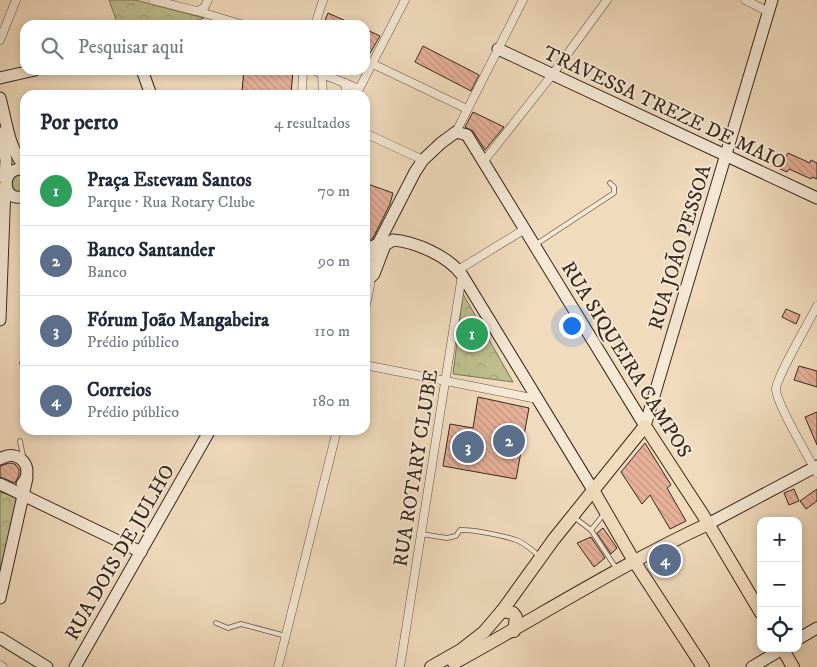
<!DOCTYPE html>
<html lang="pt">
<meta charset="utf-8">
<style>
:root{--surface:#fff;--page:#f2f2f3;--text:#1f2937;--muted:#747a83;--line:#e0e1e3;--accent:#ea580c}
body{margin:0;font-family:"IM FELL DW Pica",serif;background:var(--page);color:var(--text)}
.controls{position:absolute;right:15px;bottom:15px;display:grid;overflow:hidden;border-radius:10px;box-shadow:0 2px 8px #0003}
.controls button{width:45px;height:45px;display:grid;place-items:center;padding:0;border:0;border-bottom:1px solid var(--line);background:var(--surface);color:var(--text);font:25px sans-serif}
.you{position:absolute;left:571px;top:325px;width:18px;height:18px;margin:-12px;border:4px solid #fff;border-radius:50%;background:#1a73e8;box-shadow:0 0 0 8px #1a73e833}
.badge{display:grid;place-items:center;width:32px;height:32px;border-radius:50%;background:var(--accent);color:#fff;font-size:16px;font-weight:700}
.pin{position:absolute;translate:-50% -50%;border:2px solid #fff;box-shadow:0 1px 5px #0006}
.list{margin:0;padding:0;list-style:none}
h2{display:flex;justify-content:space-between;align-items:center;height:65px;margin:0;padding:0 20px;font-size:21px}
h2 small{font-size:16px;font-weight:400;color:var(--muted)}
.list li{display:grid;grid-template-columns:32px 1fr auto;gap:15px;align-items:center;box-sizing:border-box;height:70px;padding:0 20px;border-top:1px solid var(--line)}
.list b{display:block;font-size:19px;white-space:nowrap}
.list p{margin:0;font-size:16px;white-space:nowrap;color:var(--muted)}
.list em{font-size:16px;font-style:normal;color:var(--muted)}
.icon{flex:none;width:28px;height:28px;fill:none;stroke:currentColor;stroke-width:2;stroke-linecap:round;stroke-linejoin:round}
.map{position:relative;flex:none;width:817px;height:667px;overflow:hidden}
.search{position:absolute;background:var(--surface);box-shadow:0 2px 8px #0003;left:20px;top:20px;width:350px;height:55px;display:flex;align-items:center;gap:12px;box-sizing:border-box;padding:0 18px;border-radius:15px;color:var(--muted);font-size:19px}
.panel{position:absolute;background:var(--surface);box-shadow:0 2px 8px #0003;left:20px;top:90px;width:350px;height:345px;border-radius:15px}
.map>svg:first-child{display:block}
</style>
<div class="map">
<svg width="817" height="667" viewBox="0 0 817 667">
<defs>
<pattern id="grass-tufts" width="24" height="20" patternUnits="userSpaceOnUse" patternTransform="scale(1.25)"><rect width="24" height="20" fill="#bebe8e"/><path d="M3 7l-1-3M5 7V3M7 7l1-3M15 17l-1-3M17 17v-4M19 17l1-3" fill="none" stroke="#a4a37a"/></pattern>
<pattern id="park-crowns" width="20" height="18" patternUnits="userSpaceOnUse" patternTransform="scale(1.25)"><rect width="20" height="18" fill="#bebe8e"/><path d="M2 6a3 3 0 1 1 6 0M12 15a3 3 0 1 1 6 0" fill="none" stroke="#a4a37a"/></pattern>
<pattern id="building-back-hatch" width="6" height="6" patternUnits="userSpaceOnUse" patternTransform="scale(1.25)"><rect width="6" height="6" fill="#e6b099"/><path d="M-1 5l2 2M0 0l6 6M5-1l2 2" fill="none" stroke="#c69783"/></pattern>
</defs>
<rect width="100%" height="100%" fill="#f0dbbd"/>
<filter id="stains"><feTurbulence type="fractalNoise" baseFrequency=".004" numOctaves="4"/><feColorMatrix values="0 0 0 0 .2 0 0 0 0 .09 0 0 0 0 .02 0 0 0 .5 -.17"/></filter>
<radialGradient id="worn" r=".72"><stop offset=".6" stop-color="#630" stop-opacity="0"/><stop offset="1" stop-color="#630" stop-opacity=".3"/></radialGradient>
<polygon fill="url(#grass-tufts)" stroke="#7b7256" points="25,170 25,196 21,198 5,179"/>
<g fill="url(#park-crowns)" stroke="#7b7256">
<polygon points="109,0 135,0 204,18 185,25 118,25"/>
<polygon points="463,294 513,382 453,374"/>
<polygon points="0,492 21,498 3,570 0,568"/>
</g>
<g fill="url(#building-back-hatch)" stroke="#38271e">
<polygon points="328,13 355,25 323,25"/>
<polygon points="365,29 380,36 366,60 365,65"/>
<polygon points="423,46 479,75 471,91 415,62"/>
<polygon points="244,70 293,70 291,94 242,91"/>
<polygon points="473,112 504,127 485,150 473,131 465,127"/>
<polygon points="788,153 810,163 811,160 817,163 817,179 812,177 811,179 789,169 787,172 780,169"/>
<polygon points="365,183 393,193 390,204 373,238 365,242"/>
<polygon points="786,309 800,315 796,324 782,317"/>
<polygon points="799,366 817,371 817,387 794,380"/>
<polygon points="478,397 529,408 516,479 443,466 450,424 473,428"/>
<polygon points="817,412 817,445 805,417"/>
<polygon points="645,443 671,485 667,488 686,521 670,529 650,495 642,504 621,472"/>
<polygon points="9,463 15,464 19,469 19,475 15,483 0,477 0,466"/>
<polygon points="794,489 799,501 789,505 784,493"/>
<polygon points="817,489 817,501 806,509 800,501"/>
<polygon points="603,528 617,548 611,554 597,533"/>
<polygon points="591,537 605,558 594,567 577,543"/>
</g>
<g fill="none" stroke-linecap="round" stroke-linejoin="round">
<defs>
<g id="lane">
<polyline points="535,245 614,193 614,187 610,183"/>
<polyline points="22,363 25,368"/>
<polyline points="20,441 23,456"/>
<polyline points="575,518 591,530 616,568"/>
<polyline points="591,530 604,514"/>
<path d="M421,534L447,538L456,536L460,530C472,529 504,536 516,540C525,543 532,550 539,556"/>
<polyline points="216,623 228,628 241,624 286,636"/>
</g>
<g id="street">
<polyline points="153,0 197,11 204,8 208,0"/>
<polyline points="745,0 769,12"/>
<polyline points="197,11 244,25"/>
<polyline points="315,25 323,0"/>
<polyline points="0,40 16,0"/>
<polyline points="371,63 467,109"/>
<polyline points="313,70 359,89"/>
<polyline points="322,74 323,95"/>
<polyline points="345,83 346,95"/>
<polyline points="302,95 303,70"/>
<polyline points="356,95 405,0"/>
<polyline points="456,132 523,0"/>
<polyline points="365,133 423,160"/>
<polyline points="484,161 552,75 607,0"/>
<polyline points="458,270 525,229"/>
<path d="M817,306C810,320 776,378 776,389C776,403 809,458 817,473"/>
<polyline points="365,309 370,286 369,260 378,244"/>
<polyline points="365,365 537,399"/>
<polyline points="0,665 3,667"/>
<polyline points="278,667 337,430"/>
<polyline points="400,667 462,275"/>
</g>
<g id="secondary">
<polyline points="498,49 817,198"/>
<polyline points="142,70 151,95"/>
<polyline points="0,78 35,70"/>
<path d="M0,98C7,123 8,147 25,167"/>
<polyline points="1,133 6,160 5,179"/>
<path d="M25,170C0,163 0,205 25,196"/>
<polyline points="365,250 378,244 415,172 423,160 441,143 456,132 467,135 645,426"/>
<path d="M365,277H371L374,274L385,245L393,240C416,242 448,256 462,275L593,490"/>
<polyline points="0,320 5,186"/>
<polyline points="645,426 772,0"/>
<path d="M0,459C18,447 36,468 22,484"/>
<polyline points="0,484 141,552"/>
<polyline points="708,524 817,466"/>
<polyline points="0,598 27,478"/>
<polyline points="0,638 47,667"/>
<polyline points="798,639 817,628"/>
<polyline points="75,667 210,430"/>
<polyline points="752,667 784,648"/>
</g>
<g id="primary">
<polyline points="593,490 634,561 703,667"/>
<polyline points="502,611 513,613 516,617 514,631"/>
<polyline points="782,648 793,667"/>
<path d="M454,663C538,617 620,565 708,524"/>
<polyline points="431,667 461,650 484,632 502,611 554,539 645,426 703,515 761,613"/>
</g>
</defs>
<use href="#lane" stroke="#665446" stroke-width="5.5"/>
<use href="#street" stroke="#665446" stroke-width="9"/>
<use href="#secondary" stroke="#38271e" stroke-width="13"/>
<use href="#primary" stroke="#38271e" stroke-width="14"/>
<use href="#lane" stroke="#f5e8d4" stroke-width="4"/>
<use href="#street" stroke="#f5e8d4" stroke-width="8"/>
<use href="#secondary" stroke="#f5e8d4" stroke-width="11"/>
<use href="#primary" stroke="#f0dbbd" stroke-width="12"/>
</g>
<g text-anchor="middle" stroke-width="4" stroke-linejoin="round" paint-order="stroke">
<g font-size="20" fill="#38271e" stroke="#f5e8d4">
<text transform="translate(665 107) rotate(25)" y="7">TRAVESSA TREZE DE MAIO</text>
<text transform="translate(679 247) rotate(-73)" y="7">RUA JOÃO PESSOA</text>
<text transform="translate(627 359) rotate(58)" y="7">RUA SIQUEIRA CAMPOS</text>
<text transform="translate(415 468) rotate(-81)" y="7">RUA ROTARY CLUBE</text>
<text transform="translate(119 552) rotate(-60)" y="7">RUA DOIS DE JULHO</text>
</g>
</g>
<rect width="100%" height="100%" filter="url(#stains)"/>
<rect width="100%" height="100%" fill="url(#worn)"/>
</svg>
<div class="controls">
<button>+</button>
<button>−</button>
<button><svg class="icon" aria-label="locate" viewBox="0 0 24 24"><circle cx="12" cy="12" r="6"/><path d="M12 2v4M12 18v4M2 12h4M18 12h4"/></svg></button>
</div>
<div class="you"></div>
<div class="pin badge" style="left:472px;top:334px;background:#2e9e5b">1</div>
<div class="pin badge" style="left:509px;top:441px;background:#5c6f8a">2</div>
<div class="pin badge" style="left:468px;top:447px;background:#5c6f8a">3</div>
<div class="pin badge" style="left:665px;top:560px;background:#5c6f8a">4</div>
<div class="search"><svg class="icon" aria-label="search" viewBox="0 0 24 24"><circle cx="10" cy="10" r="6"/><path d="M15 15l6 6"/></svg>Pesquisar aqui</div>
<section class="panel">
<h2>Por perto<small>4 resultados</small></h2>
<ul class="list">
<li><span class="badge" style="background:#2e9e5b">1</span><div><b>Praça Estevam Santos</b><p>Parque · Rua Rotary Clube</p></div><em>70 m</em></li>
<li><span class="badge" style="background:#5c6f8a">2</span><div><b>Banco Santander</b><p>Banco</p></div><em>90 m</em></li>
<li><span class="badge" style="background:#5c6f8a">3</span><div><b>Fórum João Mangabeira</b><p>Prédio público</p></div><em>110 m</em></li>
<li><span class="badge" style="background:#5c6f8a">4</span><div><b>Correios</b><p>Prédio público</p></div><em>180 m</em></li>
</ul>
</section>
</div>
